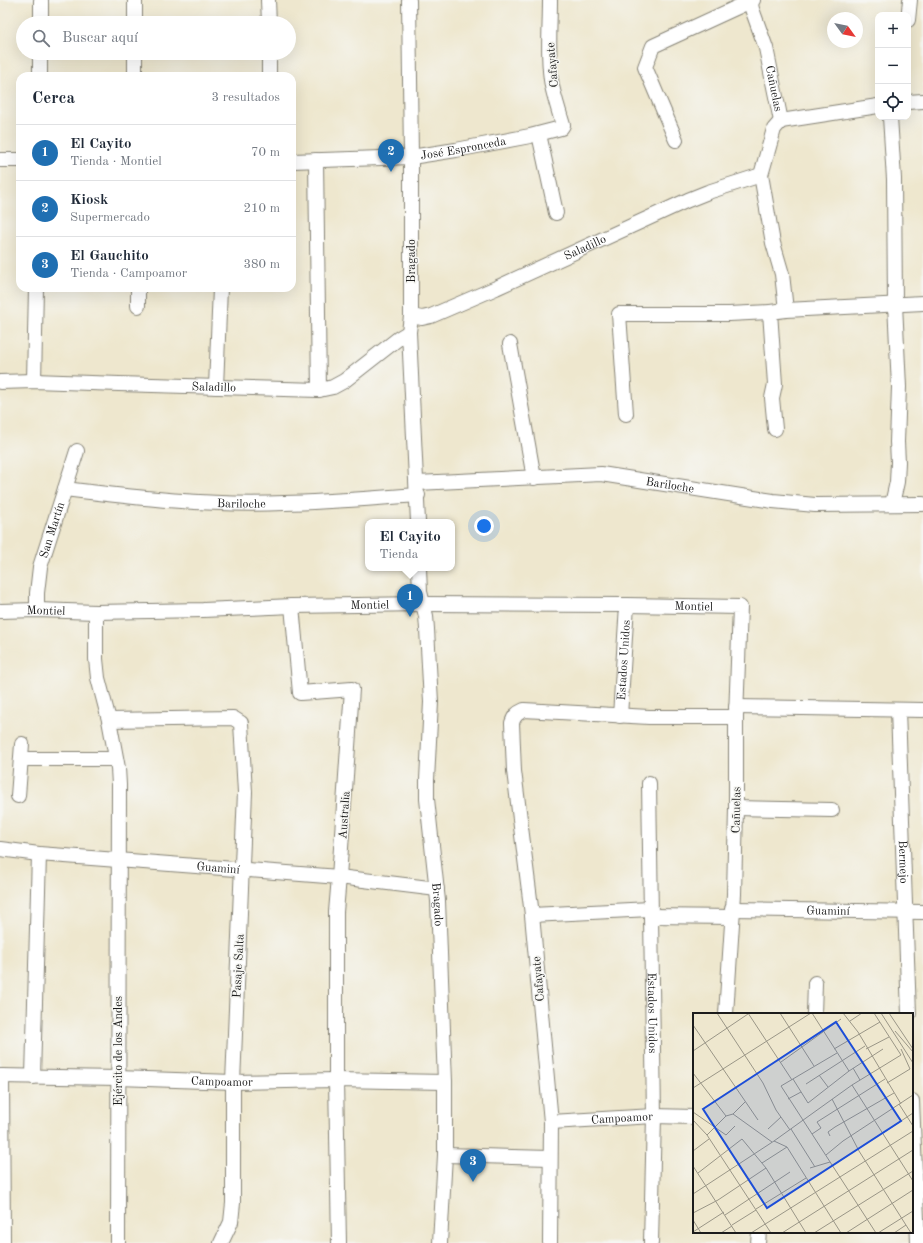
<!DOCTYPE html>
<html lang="es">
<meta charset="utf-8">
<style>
:root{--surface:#fff;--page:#f6f6f7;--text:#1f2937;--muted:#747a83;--line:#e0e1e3;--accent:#1f6fb2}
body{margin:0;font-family:"Old Standard TT",serif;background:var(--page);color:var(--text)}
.controls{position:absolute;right:12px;top:12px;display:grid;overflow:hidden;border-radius:8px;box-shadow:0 4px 16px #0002}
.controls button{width:36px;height:36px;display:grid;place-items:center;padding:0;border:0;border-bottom:1px solid var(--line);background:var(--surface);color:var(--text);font:20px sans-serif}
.compass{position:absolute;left:827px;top:12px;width:36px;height:36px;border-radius:50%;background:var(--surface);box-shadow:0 4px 16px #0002;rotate:123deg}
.you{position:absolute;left:484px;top:526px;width:14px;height:14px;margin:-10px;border:3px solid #fff;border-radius:50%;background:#1a73e8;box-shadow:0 0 0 6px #1a73e833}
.badge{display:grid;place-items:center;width:26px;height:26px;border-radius:50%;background:var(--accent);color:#fff;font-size:13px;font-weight:700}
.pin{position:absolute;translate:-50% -33px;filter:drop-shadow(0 1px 2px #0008)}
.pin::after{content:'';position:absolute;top:21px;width:14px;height:12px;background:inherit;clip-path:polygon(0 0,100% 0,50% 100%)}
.popup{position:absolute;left:365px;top:519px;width:90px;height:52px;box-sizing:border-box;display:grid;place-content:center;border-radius:8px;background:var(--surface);filter:drop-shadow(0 1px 3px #0005);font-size:13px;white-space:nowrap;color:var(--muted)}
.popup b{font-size:15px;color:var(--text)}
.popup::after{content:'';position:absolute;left:50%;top:100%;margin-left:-8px;border:8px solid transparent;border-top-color:var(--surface)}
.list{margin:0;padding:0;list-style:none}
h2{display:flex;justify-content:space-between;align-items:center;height:52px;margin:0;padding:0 16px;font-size:17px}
h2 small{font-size:13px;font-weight:400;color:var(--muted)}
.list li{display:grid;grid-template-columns:26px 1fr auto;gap:12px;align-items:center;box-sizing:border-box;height:56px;padding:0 16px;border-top:1px solid var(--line)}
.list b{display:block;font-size:15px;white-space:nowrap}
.list p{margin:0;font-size:13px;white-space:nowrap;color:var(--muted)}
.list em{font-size:13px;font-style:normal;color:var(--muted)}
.icon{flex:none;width:22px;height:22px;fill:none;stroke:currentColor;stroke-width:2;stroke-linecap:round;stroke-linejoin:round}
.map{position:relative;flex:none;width:923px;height:1243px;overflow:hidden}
.search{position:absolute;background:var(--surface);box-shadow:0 4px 16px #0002;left:16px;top:16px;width:280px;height:44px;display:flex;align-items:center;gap:10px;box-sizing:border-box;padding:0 14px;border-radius:22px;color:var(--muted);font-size:15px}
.panel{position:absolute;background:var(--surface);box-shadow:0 4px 16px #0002;left:16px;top:72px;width:280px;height:220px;border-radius:12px}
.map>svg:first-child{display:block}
</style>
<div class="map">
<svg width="923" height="1243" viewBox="0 0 923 1243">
<rect width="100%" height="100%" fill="#f6f6f2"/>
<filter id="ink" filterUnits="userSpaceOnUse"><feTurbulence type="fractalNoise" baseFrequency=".025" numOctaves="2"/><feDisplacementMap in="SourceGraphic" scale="8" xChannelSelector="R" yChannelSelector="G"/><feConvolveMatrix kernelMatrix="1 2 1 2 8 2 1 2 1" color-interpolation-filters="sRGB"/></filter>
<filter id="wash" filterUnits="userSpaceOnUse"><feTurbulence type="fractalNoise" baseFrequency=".012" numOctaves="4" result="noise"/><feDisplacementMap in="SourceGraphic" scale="16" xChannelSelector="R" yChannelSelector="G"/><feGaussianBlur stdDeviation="0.9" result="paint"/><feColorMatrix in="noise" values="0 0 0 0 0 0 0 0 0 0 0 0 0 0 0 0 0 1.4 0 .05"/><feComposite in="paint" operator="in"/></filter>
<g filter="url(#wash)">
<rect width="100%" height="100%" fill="#eee7ce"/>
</g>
<g filter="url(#ink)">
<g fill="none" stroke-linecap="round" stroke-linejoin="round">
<defs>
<g id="minor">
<polyline points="268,0 269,23"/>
<polyline points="409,0 411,157 411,316 409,332 418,522"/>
<path id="s1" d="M750,0L752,9L766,48L781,121"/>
<polyline points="908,20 910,0"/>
<polyline points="41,23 41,0"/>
<polyline points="135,23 135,0"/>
<polyline points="269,53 269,76"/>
<polyline points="40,76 40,53"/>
<polyline points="135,76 135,53"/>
<polyline points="908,102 923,101"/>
<polyline points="890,117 894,179 895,304 899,387 897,442 898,462 897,482 892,504"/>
<polyline points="781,121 774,129 761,175 773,243 782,274 786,310"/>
<polyline points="781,121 878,106"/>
<polyline points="539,134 556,213"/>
<polyline points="676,140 645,67 653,46 753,0"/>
<polyline points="0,160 20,160"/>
<polyline points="316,160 319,390"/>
<path id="s2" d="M292,161L411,157L456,150L530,136L561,128L563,125C559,112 555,99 552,86C547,58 550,28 550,0"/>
<polyline points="138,288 138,306"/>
<polyline points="770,312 775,384 772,398 775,429"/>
<path id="s3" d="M411,316L422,318L431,316L496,288L688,200L708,192L761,175"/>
<polyline points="510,344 534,478"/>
<polyline points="34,381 36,288"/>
<path id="s4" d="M0,382L34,381L119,384L319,390L333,387L344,381L399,338L409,332"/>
<polyline points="216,387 220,288"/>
<polyline points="626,414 619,314 729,314 770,312 786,310 923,303"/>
<path id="s5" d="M417,483L601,474L773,501L815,505L923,504"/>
<path id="s6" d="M65,489C137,498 211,506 284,503C328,502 373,498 418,495"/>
<path id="s7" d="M419,568L420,592L426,616L427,629L431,702L427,780V799L438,901L445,1082V1155L440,1243"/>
<polyline points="292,606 300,693 352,689 339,877 336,912 336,1080 339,1243"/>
<path id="s8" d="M37,610V593L40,567L77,451"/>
<path id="s9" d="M0,611L37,610L96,612L203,610L292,606L423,604L627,605L740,607L736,717V808L734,894L726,1014"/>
<polyline points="96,612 96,659 98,678 109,720 118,768 119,785 118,1243"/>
<polyline points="736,707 923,710"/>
<path id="s10" d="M898,710L909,1014"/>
<path id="s11" d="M620,716L627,605"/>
<polyline points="109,720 233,718 241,723 245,792 233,1082 233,1203 231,1222 221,1243"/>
<polyline points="21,759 116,759"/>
<path id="s12" d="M649,783L654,1116L651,1243"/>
<polyline points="18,796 22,744"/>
<polyline points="736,808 832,810"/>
<path id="s13" d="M0,849L39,854L339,877L437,889"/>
<path id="s14" d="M732,909L923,912"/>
<polyline points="532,915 650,909"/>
<polyline points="651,916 732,917"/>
<polyline points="814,1014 815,983"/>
<path id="s15" d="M0,1076L118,1078L233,1082L336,1080L445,1082"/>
<polyline points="2,1076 3,1243"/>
<polyline points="33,1077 39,854"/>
<polyline points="912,1101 918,1243"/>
<path id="s16" d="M551,1122L654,1116L694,1117"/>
<polyline points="445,1155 550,1158"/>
<path d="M550,1243L551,1122L532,915L514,771L512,723C514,716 517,713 524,710L649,717H736"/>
<polyline points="758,1243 759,1232"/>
</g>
</defs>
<use href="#minor" stroke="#858275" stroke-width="16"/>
<use href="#minor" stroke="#fff" stroke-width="14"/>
</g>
</g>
<g text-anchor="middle" stroke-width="3" stroke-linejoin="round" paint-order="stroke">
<g font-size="12" fill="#1c1c1c" stroke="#f6f6f2">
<text transform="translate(552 65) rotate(-95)" y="4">Cafayate</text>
<text dy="4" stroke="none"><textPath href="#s1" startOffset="92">Cañuelas</textPath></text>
<text dy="4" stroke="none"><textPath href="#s2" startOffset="172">José Espronceda</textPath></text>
<text dy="4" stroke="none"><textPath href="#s3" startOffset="189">Saladillo</textPath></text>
<text transform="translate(411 261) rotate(-90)" y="4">Bragado</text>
<text dy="4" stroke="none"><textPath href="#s4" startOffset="214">Saladillo</textPath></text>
<text dy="4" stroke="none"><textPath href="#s5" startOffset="254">Bariloche</textPath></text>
<text dy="4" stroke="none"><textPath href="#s6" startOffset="177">Bariloche</textPath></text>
<text dy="4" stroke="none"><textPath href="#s8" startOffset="82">San Martín</textPath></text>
<text dy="4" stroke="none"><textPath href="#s9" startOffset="370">Montiel</textPath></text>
<text dy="4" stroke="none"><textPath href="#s9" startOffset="694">Montiel</textPath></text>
<text dy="4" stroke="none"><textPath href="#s9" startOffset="46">Montiel</textPath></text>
<text dy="4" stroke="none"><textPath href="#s11" startOffset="56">Estados Unidos</textPath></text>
<text transform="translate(736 810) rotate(-89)" y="4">Cañuelas</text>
<text transform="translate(344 815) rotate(-86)" y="4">Australia</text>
<text dy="4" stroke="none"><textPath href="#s10" startOffset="152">Bermejo</textPath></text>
<text dy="4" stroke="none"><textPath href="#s13" startOffset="219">Guaminí</textPath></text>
<text dy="4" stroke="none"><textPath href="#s7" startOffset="338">Bragado</textPath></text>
<text dy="4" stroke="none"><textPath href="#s14" startOffset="96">Guaminí</textPath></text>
<text transform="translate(238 966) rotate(-87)" y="4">Pasaje Salta</text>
<text transform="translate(538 979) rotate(-95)" y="4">Cafayate</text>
<text dy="4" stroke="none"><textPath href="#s12" startOffset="230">Estados Unidos</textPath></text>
<text transform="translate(118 1051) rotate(-90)" y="4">Ejército de los Andes</text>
<text dy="4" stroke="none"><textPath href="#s15" startOffset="222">Campoamor</textPath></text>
<text dy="4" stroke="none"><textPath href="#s16" startOffset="71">Campoamor</textPath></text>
</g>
</g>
<g transform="translate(693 1013)">
<rect width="220" height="220" fill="#eee7ce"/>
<path fill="none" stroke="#9a9687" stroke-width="1" d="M24,0L70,70L83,97L97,117M55,0L99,67M87,0L121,53M119,0L156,58M150,0L165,19L208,91M181,0L208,42M188,0L220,50M196,0L220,36M157,8L169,0M0,12L65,107M202,18L220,39M141,36L187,9M173,36L196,24M208,36L217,56M0,38L55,1M144,40L88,73L183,220M88,49L148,6M160,55L167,67M0,60L33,103M126,62L135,74M100,66L115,90L156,58L190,36M194,70L217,56M113,71L172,33M159,72L220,168M0,75L118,0M95,86L108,79M139,86L166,138L218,220M206,91L220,113M0,99L33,122L42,113M40,101L79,129M0,107L14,122L78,220M75,116L88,104M98,116L122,154M190,120L220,100M119,121L128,115L124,109L192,66M14,122L33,103L40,101L52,89M137,123L135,119L142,114L201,80M81,128L94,134L148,220M0,138L16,126M133,142L150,128L220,82M69,150L94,134M0,153L43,220M117,155L137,149M5,160L49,126L73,155L113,220M0,181L81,128L159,72L208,42M63,196L113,165M0,200L25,187L73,155M32,202L97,159M0,207L8,220M39,212L63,197M0,219L31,199M28,220L39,213M58,220L220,118M89,220L220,137M121,220L220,158M153,220L220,177M185,220L220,198M201,220L213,212"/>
<path fill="#1d4ed8" fill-opacity="0.15" stroke="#1d4ed8" stroke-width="2" d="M143,9L208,108L74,195L10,96Z"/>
<rect width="220" height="220" fill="none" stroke="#1c1c1c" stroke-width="2"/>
</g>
</svg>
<div class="controls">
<button>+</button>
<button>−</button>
<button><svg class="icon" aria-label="locate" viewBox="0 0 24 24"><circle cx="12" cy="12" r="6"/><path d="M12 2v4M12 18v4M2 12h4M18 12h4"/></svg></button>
</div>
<svg class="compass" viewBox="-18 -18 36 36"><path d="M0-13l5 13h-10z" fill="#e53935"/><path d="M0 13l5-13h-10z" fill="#747a83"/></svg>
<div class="you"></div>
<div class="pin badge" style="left:410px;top:617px">1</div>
<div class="popup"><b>El Cayito</b>Tienda</div>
<div class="pin badge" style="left:391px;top:172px">2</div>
<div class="pin badge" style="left:473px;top:1182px">3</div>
<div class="search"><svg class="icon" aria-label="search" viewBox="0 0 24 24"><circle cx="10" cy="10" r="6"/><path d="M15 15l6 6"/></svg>Buscar aquí</div>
<section class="panel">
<h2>Cerca<small>3 resultados</small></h2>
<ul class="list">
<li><span class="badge">1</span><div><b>El Cayito</b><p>Tienda · Montiel</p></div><em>70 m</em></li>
<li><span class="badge">2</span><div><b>Kiosk</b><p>Supermercado</p></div><em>210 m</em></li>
<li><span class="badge">3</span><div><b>El Gauchito</b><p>Tienda · Campoamor</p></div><em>380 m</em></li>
</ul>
</section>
</div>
